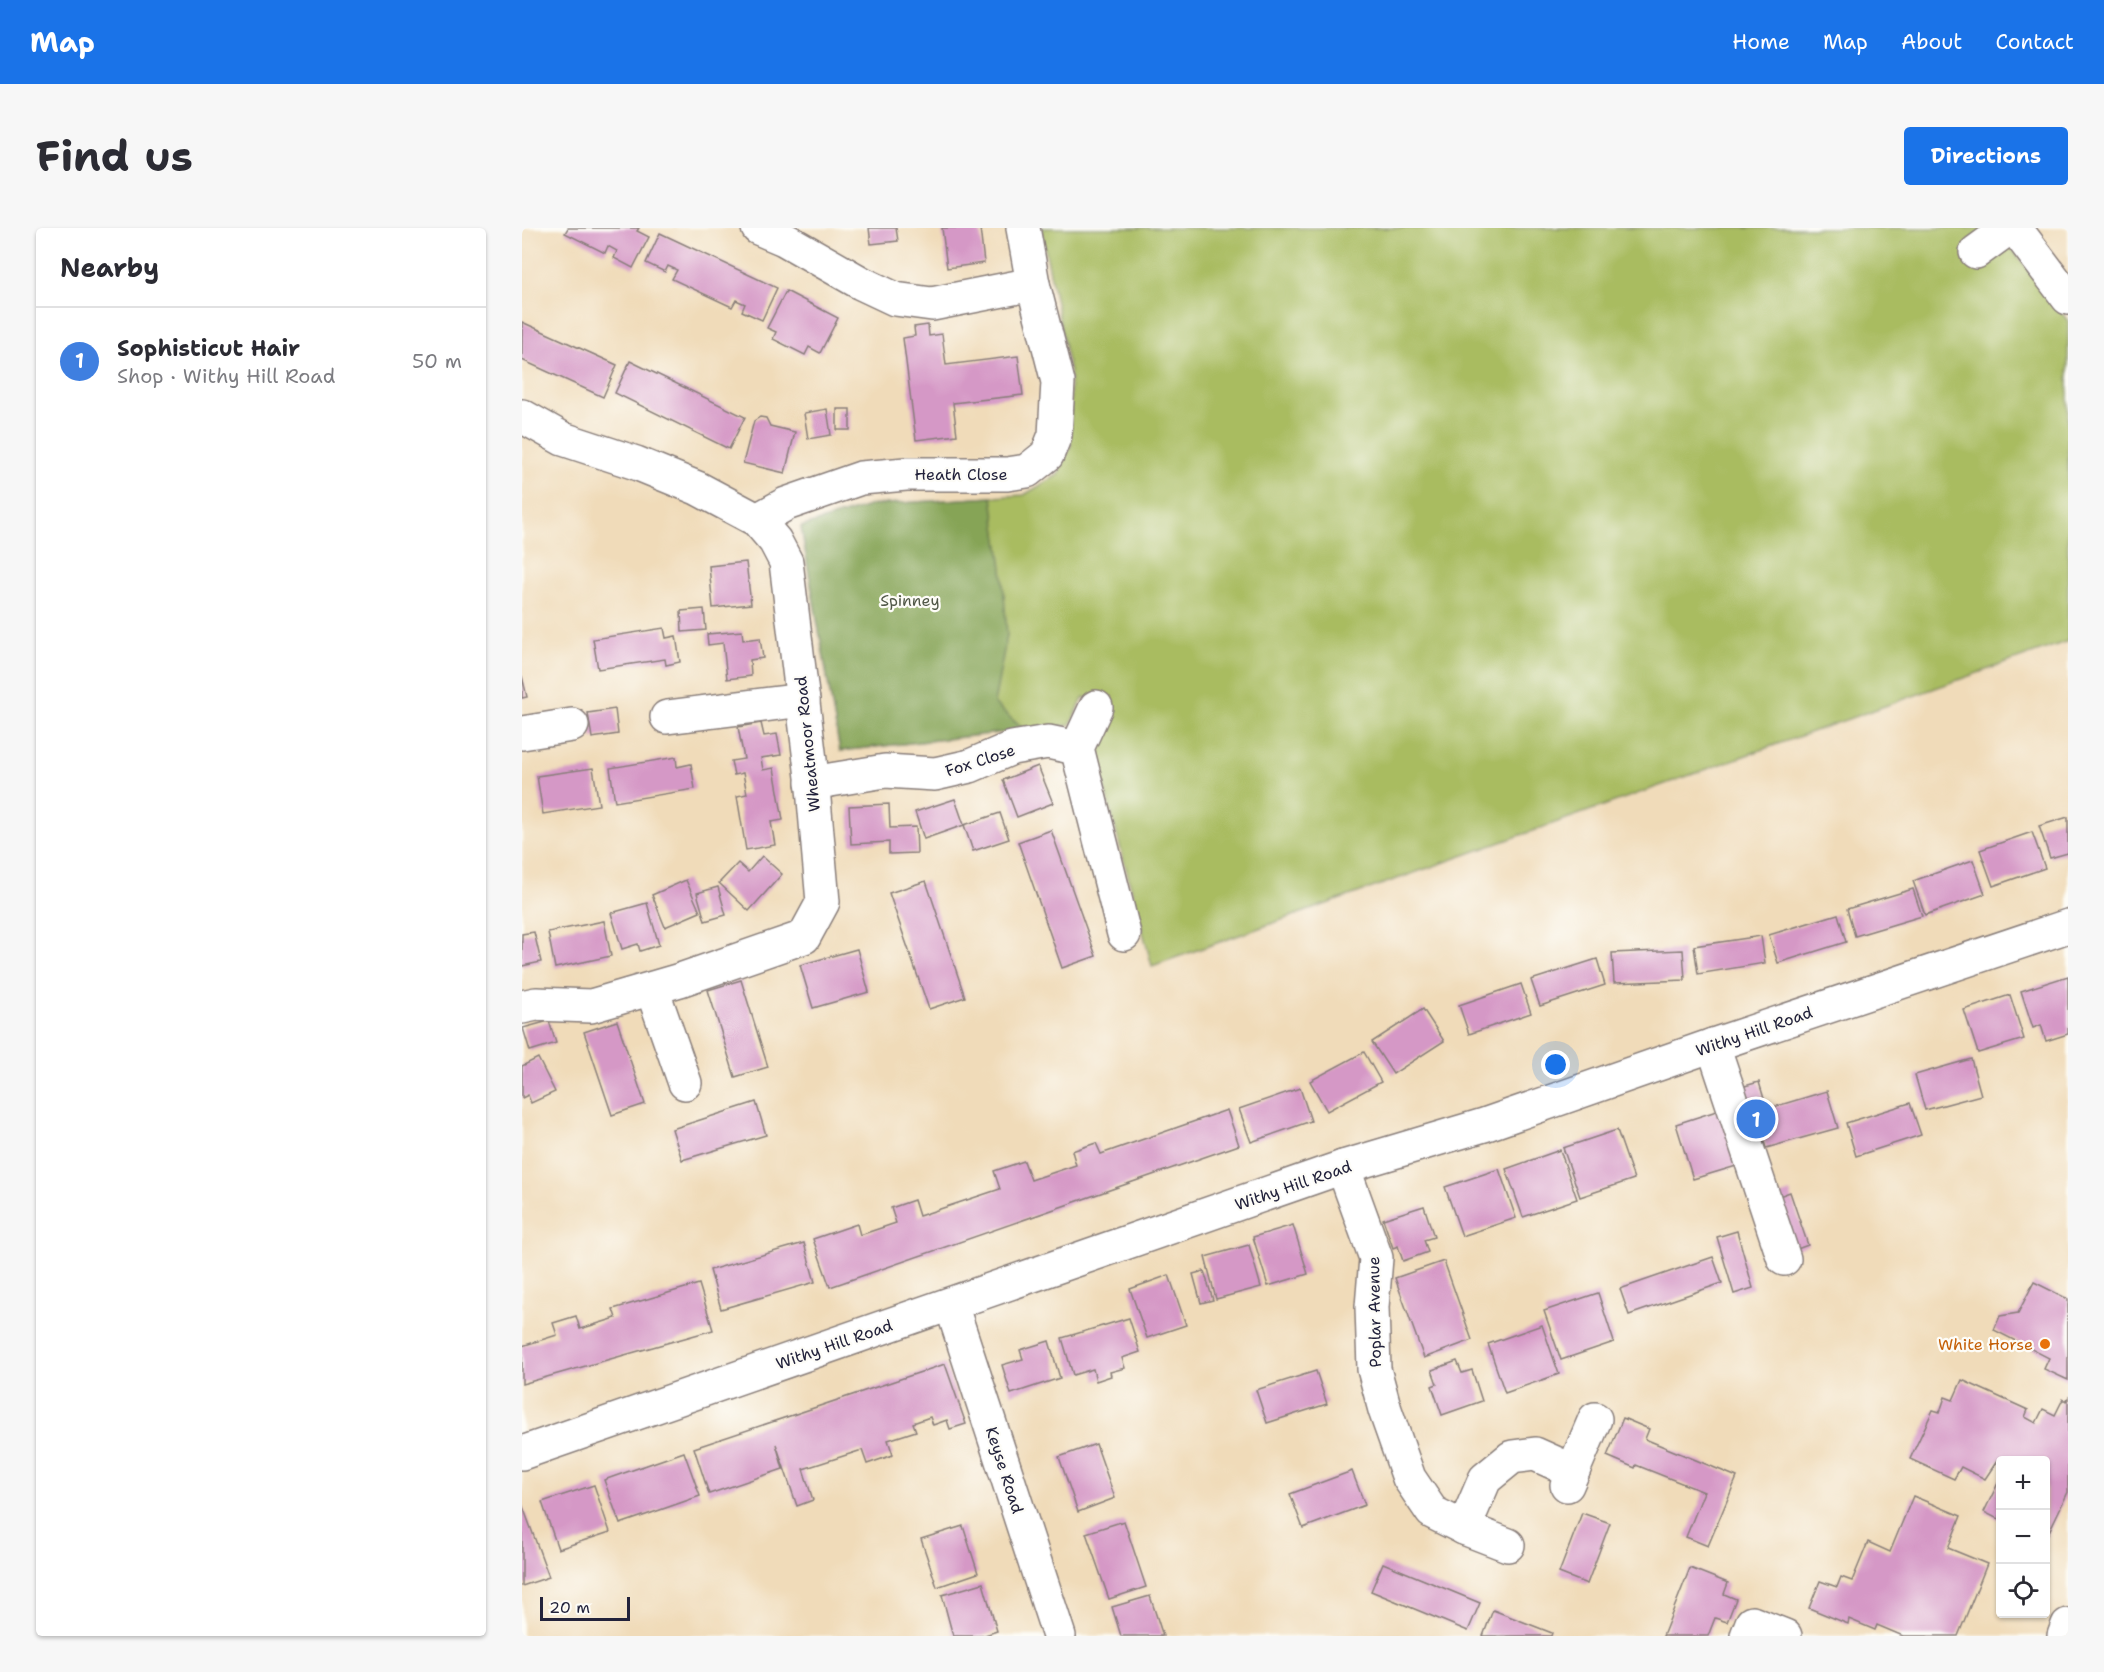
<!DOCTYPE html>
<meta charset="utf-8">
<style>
:root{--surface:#fff;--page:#f7f7f7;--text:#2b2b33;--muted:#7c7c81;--line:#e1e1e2;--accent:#1a73e8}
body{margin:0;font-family:"Shantell Sans",sans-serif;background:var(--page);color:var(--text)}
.controls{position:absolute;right:18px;bottom:18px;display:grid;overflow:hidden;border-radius:6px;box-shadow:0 2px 4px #0004}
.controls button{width:54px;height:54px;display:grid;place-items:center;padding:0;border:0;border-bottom:2px solid var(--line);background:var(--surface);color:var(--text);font:30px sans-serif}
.scale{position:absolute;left:18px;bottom:15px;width:90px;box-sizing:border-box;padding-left:6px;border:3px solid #22223b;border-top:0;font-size:16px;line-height:21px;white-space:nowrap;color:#22223b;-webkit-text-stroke:4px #fdfcf7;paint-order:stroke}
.you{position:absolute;left:1034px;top:837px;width:21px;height:21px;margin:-15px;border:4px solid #fff;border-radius:50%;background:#1a73e8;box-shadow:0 0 0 9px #1a73e833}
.badge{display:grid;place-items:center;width:39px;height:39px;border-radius:50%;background:var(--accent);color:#fff;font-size:20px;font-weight:700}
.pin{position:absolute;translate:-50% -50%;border:3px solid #fff;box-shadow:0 2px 6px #0006}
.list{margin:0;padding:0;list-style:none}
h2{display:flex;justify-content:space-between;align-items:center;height:78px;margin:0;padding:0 24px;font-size:26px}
h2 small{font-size:20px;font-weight:400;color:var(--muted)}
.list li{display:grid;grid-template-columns:39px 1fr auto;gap:18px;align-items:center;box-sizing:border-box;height:108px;padding:0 24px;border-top:2px solid var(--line)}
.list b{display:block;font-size:22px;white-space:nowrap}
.list p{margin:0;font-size:20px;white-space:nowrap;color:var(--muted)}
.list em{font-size:20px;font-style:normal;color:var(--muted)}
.icon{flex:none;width:33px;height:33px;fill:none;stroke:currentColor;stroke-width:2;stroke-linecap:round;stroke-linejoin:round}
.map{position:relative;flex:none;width:1546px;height:1408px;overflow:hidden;border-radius:6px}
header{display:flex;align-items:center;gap:36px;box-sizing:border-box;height:84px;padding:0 30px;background:var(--accent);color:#fff}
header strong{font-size:28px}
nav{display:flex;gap:33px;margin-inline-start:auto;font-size:21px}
.intro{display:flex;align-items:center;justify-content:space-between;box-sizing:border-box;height:144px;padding:0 36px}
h1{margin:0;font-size:42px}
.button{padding:15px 27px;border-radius:6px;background:var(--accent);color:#fff;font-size:21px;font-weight:700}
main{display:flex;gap:36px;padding:0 36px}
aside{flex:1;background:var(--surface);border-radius:6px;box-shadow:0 2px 4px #0004}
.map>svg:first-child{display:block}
</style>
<header>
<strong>Map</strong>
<nav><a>Home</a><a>Map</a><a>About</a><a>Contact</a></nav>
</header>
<div class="intro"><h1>Find us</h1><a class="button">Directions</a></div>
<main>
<aside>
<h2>Nearby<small></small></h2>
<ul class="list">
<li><span class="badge" style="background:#3f7fe0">1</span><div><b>Sophisticut Hair</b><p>Shop · Withy Hill Road</p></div><em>50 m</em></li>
</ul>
</aside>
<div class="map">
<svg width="1546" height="1408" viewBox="0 0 1546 1408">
<rect width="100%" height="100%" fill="#fdfcf7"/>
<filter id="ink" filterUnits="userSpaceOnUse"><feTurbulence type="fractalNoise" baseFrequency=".0167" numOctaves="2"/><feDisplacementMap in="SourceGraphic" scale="12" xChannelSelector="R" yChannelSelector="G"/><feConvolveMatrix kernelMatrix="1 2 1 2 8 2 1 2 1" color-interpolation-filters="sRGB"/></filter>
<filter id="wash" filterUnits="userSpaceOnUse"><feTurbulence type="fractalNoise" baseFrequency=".008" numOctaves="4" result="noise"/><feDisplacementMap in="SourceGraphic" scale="24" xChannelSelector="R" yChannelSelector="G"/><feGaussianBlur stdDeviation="1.35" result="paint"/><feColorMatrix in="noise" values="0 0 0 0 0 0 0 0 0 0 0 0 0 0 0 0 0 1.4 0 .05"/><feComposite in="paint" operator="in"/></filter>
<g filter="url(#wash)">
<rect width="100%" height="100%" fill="#f0dbb9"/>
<polygon fill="#a9bc60" stroke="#666f4e" stroke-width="1.5" points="519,0 1474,0 1546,93 1546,413 630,738 575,532 590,482 562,469 548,497 318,523 279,299 350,277 502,267 536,247 549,217 548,145"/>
<polygon fill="#86a456" stroke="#546348" stroke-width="1.5" points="470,269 480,340 485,407 472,475 502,502 318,523 279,299 350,277"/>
<g id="blocks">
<g fill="#d598c6">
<polygon points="46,0 117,0 115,3 127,9 111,40 92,30 95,23 86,18 83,25 43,5"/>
<polygon points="347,0 374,0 376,13 349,16"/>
<polygon points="420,0 458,0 462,35 425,40"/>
<polygon points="138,5 255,60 240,92 220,83 223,76 214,72 210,79 150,51 155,42 146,38 143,44 124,35"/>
<polygon points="264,63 316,90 298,125 287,119 283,127 251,111 254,104 245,100"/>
<polygon points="0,94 95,137 81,169 0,132"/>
<polygon points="406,97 407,108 420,106 424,137 496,128 501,167 431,175 435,207 394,212 381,110 393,108 392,99"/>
<polygon points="108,133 223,189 207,221 93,165"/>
<polygon points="305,181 309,207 286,211 282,185"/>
<rect x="315" y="181" width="13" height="21"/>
<polygon points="238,189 244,190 248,198 273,204 263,245 221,235 232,193"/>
<polygon points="224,334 229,376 191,380 187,338"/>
<polygon points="182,381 184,402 160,404 159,383"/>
<polygon points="142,400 144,410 154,408 158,434 144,437 143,431 76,441 71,411"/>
<polygon points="220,403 221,412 238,410 241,430 228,432 229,448 205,451 201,415 186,417 185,406"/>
<polygon points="0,448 5,469 0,470"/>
<polygon points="93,481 96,506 70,510 66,485"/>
<polygon points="239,495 242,508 255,506 259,527 239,530 241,542 252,540 261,592 249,594 253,617 224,622 215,568 225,566 221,545 212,547 209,533 222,531 216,499"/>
<polygon points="154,529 155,539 169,536 173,561 93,574 88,540"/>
<polygon points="516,538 531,575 495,589 481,552"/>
<polygon points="71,540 77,577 21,586 15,548"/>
<polygon points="433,571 442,597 478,585 487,611 451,623 442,597 402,611 393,584"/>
<polygon points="367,576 368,600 394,599 395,625 367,626 367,614 329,616 327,578"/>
<polygon points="1546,589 1546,625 1528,630 1517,598"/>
<polygon points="529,602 574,728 540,740 496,614"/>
<polygon points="1510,604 1523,640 1471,658 1458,622"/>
<polygon points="240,628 260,646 227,683 197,655 216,635 226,644"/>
<polygon points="1451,632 1463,666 1403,687 1391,653"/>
<polygon points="164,652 178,684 143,699 130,667"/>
<polygon points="404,653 443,769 407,781 367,665"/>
<polygon points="196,659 204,687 183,693 175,665"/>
<polygon points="1391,661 1400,688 1333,708 1325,681"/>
<polygon points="125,675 137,717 118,723 116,716 100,721 89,685"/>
<polygon points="1316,686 1324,714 1256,735 1247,707"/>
<polygon points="82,693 89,728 33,740 26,704"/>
<polygon points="12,704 19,734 0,738 0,706"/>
<polygon points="1239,708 1243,735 1176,746 1172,718"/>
<polygon points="335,721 347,764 291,780 278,737"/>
<polygon points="1161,722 1163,752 1092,755 1090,725"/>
<polygon points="1075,731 1083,757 1018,778 1009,752"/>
<polygon points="1546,748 1546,806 1524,813 1519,797 1511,800 1499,763"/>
<polygon points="219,752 246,839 213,849 186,762"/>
<polygon points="999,756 1009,785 947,806 937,777"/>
<polygon points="1488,767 1502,811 1456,825 1442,782"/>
<polygon points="901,781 922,813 871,846 850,814"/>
<polygon points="27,793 34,815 8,823 1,800"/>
<polygon points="95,793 123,876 90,887 62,804"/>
<polygon points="842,824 859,854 805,883 788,853"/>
<polygon points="16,830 33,864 9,875 6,867 0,870 0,838"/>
<polygon points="1449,831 1459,867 1403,882 1393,847"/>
<polygon points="1237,854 1245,881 1305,863 1316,900 1244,920 1238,901 1224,905 1212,861"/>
<polygon points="778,860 789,893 729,914 717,881"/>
<polygon points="234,874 244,907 160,932 150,901"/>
<polygon points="1388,875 1399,907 1334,928 1324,895"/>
<polygon points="1204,880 1221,936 1171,951 1154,896"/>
<polygon points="705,882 717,917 308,1059 291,1011 335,996 338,1007 374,995 369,980 392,972 397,988 478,961 472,943 502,933 509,952 554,937 550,923 574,915 579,926"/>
<polygon points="1095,902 1112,951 1058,969 1041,920"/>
<polygon points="1038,922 1055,971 1001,989 984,941"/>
<polygon points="977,941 994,990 940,1008 923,959"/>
<polygon points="1268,964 1286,1017 1267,1024 1249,971"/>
<polygon points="902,978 912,1009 902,1012 906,1024 881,1033 876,1018 871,1020 861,991"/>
<polygon points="771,997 786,1046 746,1058 731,1009"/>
<polygon points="1215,1003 1231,1060 1212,1066 1195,1009"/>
<polygon points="282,1015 293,1054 199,1081 188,1042"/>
<polygon points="727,1017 739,1059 694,1071 683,1029"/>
<polygon points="1191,1029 1200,1055 1107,1087 1098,1061"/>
<polygon points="922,1033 950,1112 902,1130 873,1050"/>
<polygon points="682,1043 691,1072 679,1075 671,1046"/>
<polygon points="647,1047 664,1097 625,1110 608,1061"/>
<polygon points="1512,1054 1546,1071 1546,1152 1522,1141 1527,1130 1472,1102 1478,1088 1496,1085"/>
<polygon points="177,1056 191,1102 0,1156 0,1118 35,1107 31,1095 54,1088 58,1101 94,1090 91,1081"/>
<polygon points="1076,1065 1092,1114 1039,1132 1022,1083"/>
<polygon points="607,1090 618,1124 600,1130 603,1140 588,1144 589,1148 574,1153 571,1141 551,1147 540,1110"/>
<polygon points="1020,1097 1037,1146 983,1165 966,1116"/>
<polygon points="527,1113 538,1150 489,1166 480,1137 501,1131 498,1122"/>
<polygon points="935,1133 940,1145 950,1142 960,1173 920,1187 910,1158 915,1156 910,1142"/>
<polygon points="423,1136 444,1196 428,1201 425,1192 411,1197 408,1189 391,1195 394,1203 366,1212 371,1227 345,1236 340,1222 281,1241 291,1272 275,1278 254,1216 261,1241 187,1266 172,1220"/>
<polygon points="794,1143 805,1176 745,1195 734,1162"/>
<polygon points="1440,1152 1506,1182 1503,1189 1514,1195 1521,1181 1533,1187 1541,1171 1544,1173 1546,1170 1546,1264 1524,1310 1524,1232 1478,1232 1478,1234 1475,1233 1463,1251 1439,1239 1432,1251 1388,1231 1411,1182 1418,1184 1423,1169 1431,1172"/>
<polygon points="1101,1190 1127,1201 1123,1211 1215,1249 1186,1318 1164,1309 1182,1264 1114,1237 1113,1240 1085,1228"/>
<polygon points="574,1216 593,1270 556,1284 537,1229"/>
<polygon points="162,1224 178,1268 98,1296 82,1252"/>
<polygon points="830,1243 843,1277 781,1300 768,1266"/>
<polygon points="1478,1251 1478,1292 1462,1284"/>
<polygon points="72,1257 88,1304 36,1321 20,1274"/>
<polygon points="1391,1268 1439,1288 1426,1320 1465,1336 1436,1408 1381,1408 1355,1397 1353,1402 1327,1391 1326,1396 1287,1380 1298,1353 1315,1359 1319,1349 1330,1353 1346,1314 1368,1324"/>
<polygon points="0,1276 27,1349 0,1358"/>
<polygon points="1060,1285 1088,1295 1065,1356 1037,1345"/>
<polygon points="602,1293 624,1359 587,1371 564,1305"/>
<polygon points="441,1298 456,1345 415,1359 399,1311"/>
<polygon points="861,1335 958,1375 946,1403 849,1363"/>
<polygon points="1168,1340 1206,1355 1202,1366 1214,1371 1205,1394 1193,1390 1186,1408 1141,1408"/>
<polygon points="461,1355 475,1403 460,1408 431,1408 420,1367"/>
<polygon points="628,1368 641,1408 599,1408 590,1379"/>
<polygon points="971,1382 1030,1405 1029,1408 961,1408"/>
</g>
</g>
</g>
<g filter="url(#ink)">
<use href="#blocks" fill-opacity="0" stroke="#897e7a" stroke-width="1.5"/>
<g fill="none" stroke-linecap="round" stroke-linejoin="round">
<defs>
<g id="minor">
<polyline points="236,0 262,11 339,55 373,71 410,76 511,56"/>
<polyline points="1493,0 1546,70"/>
<polyline points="1454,24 1487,0"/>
<polyline points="0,188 41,211 114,235 175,260 235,292 253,313 264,334 290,549 301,674 282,709 158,752 69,778 14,776 0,779"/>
<polyline points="235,292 264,276 339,250 384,246 485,246 505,243 525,227 533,207 536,154 511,56 501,0"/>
<polyline points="574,479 555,520 602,706"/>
<polyline points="145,489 281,472"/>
<polyline points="0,505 50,497"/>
<polyline points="290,555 363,543 413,546 448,538 490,520 526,514 555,520"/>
<polyline points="130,761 163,855"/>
<polyline points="1191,817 1262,1031"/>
<polyline points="821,939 854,1030 850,1079 852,1141 863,1182 887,1250 910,1284 942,1300 986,1317"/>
<polyline points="429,1076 537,1408"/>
<polyline points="0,1225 821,939 962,897 1191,817 1546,698"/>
<polyline points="1045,1257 1073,1191"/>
<polyline points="942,1300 963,1251 990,1229 1013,1226 1051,1243"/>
<polyline points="1225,1408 1230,1395 1263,1408"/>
</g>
<polyline id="major" points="1542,1408 1546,1397"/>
</defs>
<use href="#minor" stroke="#897e7a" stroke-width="36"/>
<use href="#major" stroke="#897e7a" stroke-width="36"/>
<use href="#minor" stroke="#fff" stroke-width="33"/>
<use href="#major" stroke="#fff" stroke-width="33"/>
</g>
</g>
<circle fill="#e8710a" stroke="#fdfcf7" stroke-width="2" cx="1523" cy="1116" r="6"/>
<g text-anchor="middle" stroke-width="4.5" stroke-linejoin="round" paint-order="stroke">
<g font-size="16" fill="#22223b" stroke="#fdfcf7">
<text x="439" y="252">Heath Close</text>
<text transform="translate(285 516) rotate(-96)" y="6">Wheatmoor Road</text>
<text transform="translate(458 532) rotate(-18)" y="6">Fox Close</text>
<text transform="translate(1232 803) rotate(-19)" y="6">Withy Hill Road</text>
<text transform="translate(771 957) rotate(-19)" y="6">Withy Hill Road</text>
<text transform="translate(852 1084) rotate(-91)" y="6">Poplar Avenue</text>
<text transform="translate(312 1116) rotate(-19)" y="6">Withy Hill Road</text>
<text transform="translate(483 1242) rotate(72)" y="6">Keyse Road</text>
</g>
<g font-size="16" fill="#515848" stroke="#fdfcf7">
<text x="388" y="378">Spinney</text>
</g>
<g font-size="16" fill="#c56008" stroke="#fdfcf7" text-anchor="end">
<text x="1511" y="1122">White Horse</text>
</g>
</g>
</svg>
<div class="controls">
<button>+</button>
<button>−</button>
<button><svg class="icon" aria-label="locate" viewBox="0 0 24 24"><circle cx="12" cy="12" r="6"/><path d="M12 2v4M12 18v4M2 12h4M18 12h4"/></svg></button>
</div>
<div class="scale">20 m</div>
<div class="you"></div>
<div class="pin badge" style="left:1234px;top:891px;background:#3f7fe0">1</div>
</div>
</main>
